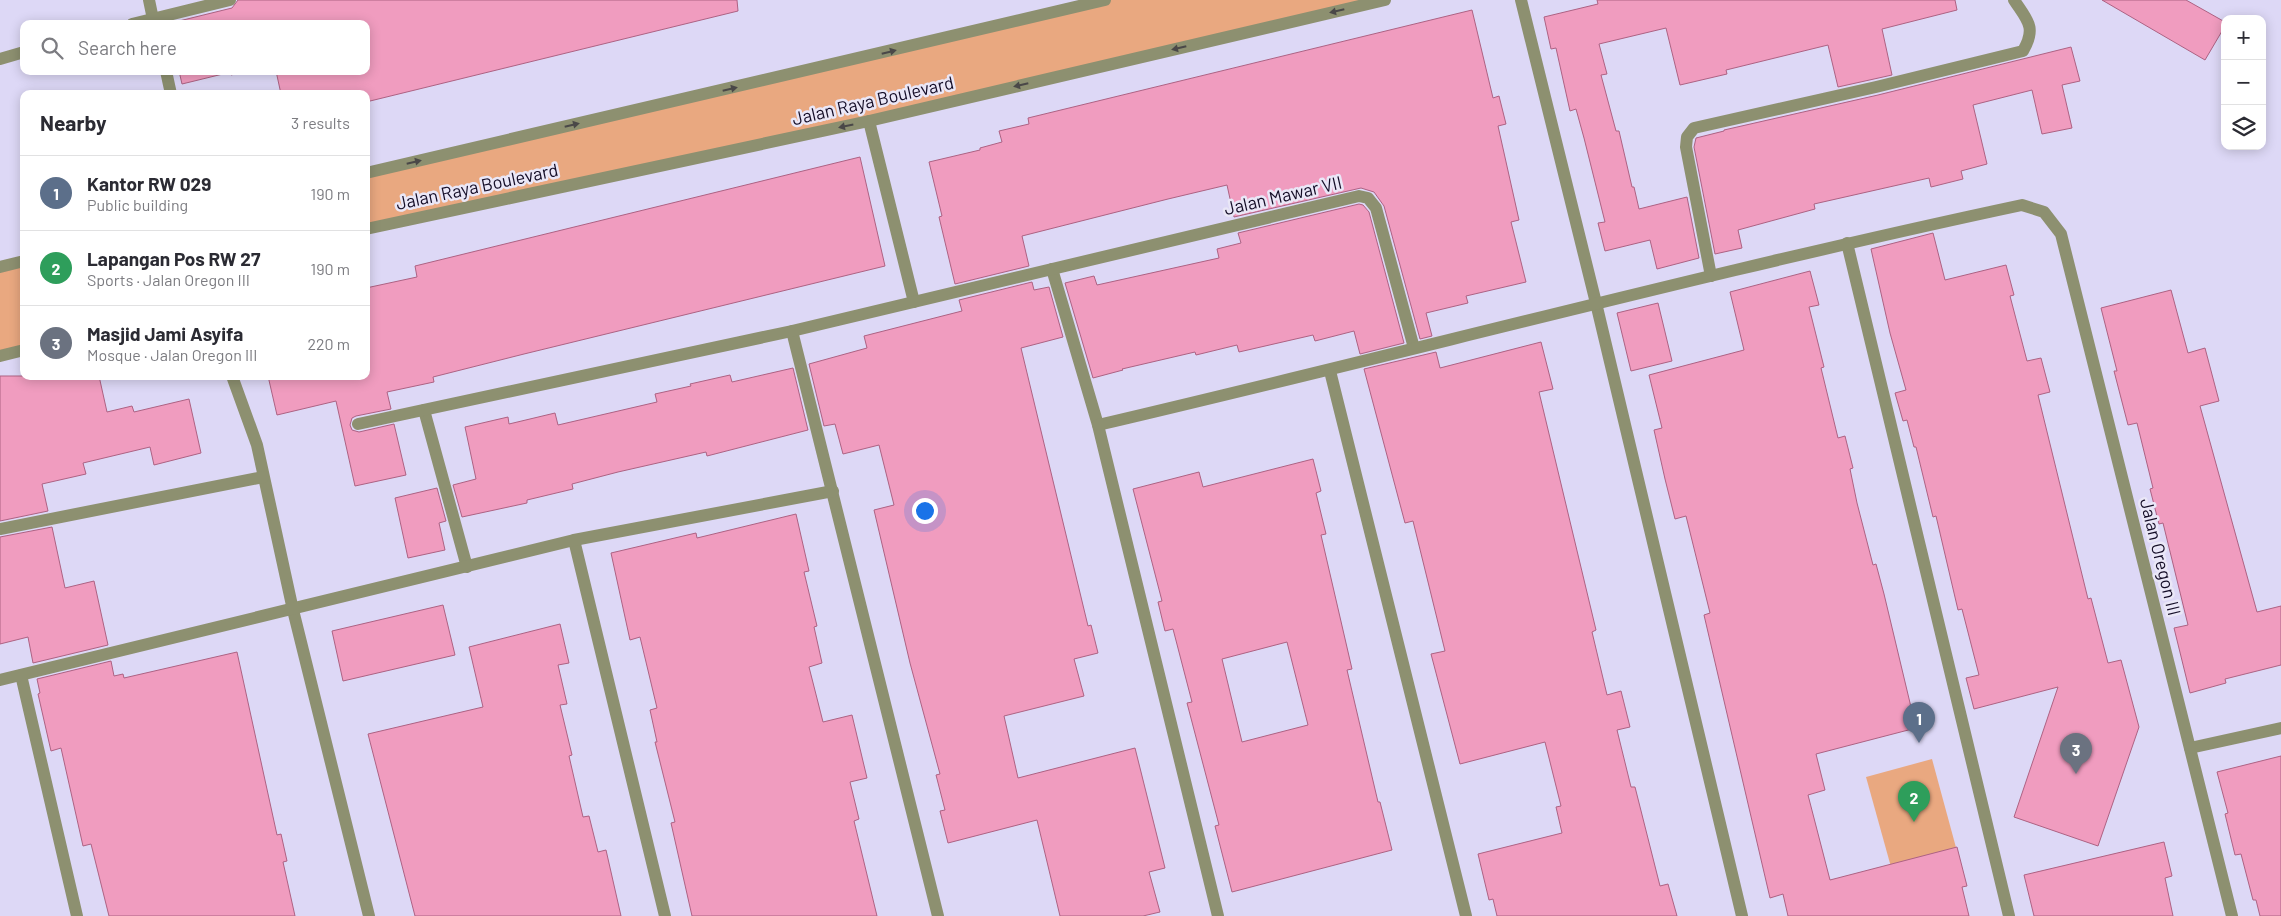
<!DOCTYPE html>
<meta charset="utf-8">
<style>
:root{--surface:#fff;--page:#f7f7f7;--text:#2b2b33;--muted:#7c7c81;--line:#e1e1e2;--accent:#696e14}
body{margin:0;font-family:Barlow,sans-serif;background:var(--page);color:var(--text)}
.controls{position:absolute;right:15px;top:15px;display:grid;overflow:hidden;border-radius:10px;box-shadow:0 2px 12px #0003}
.controls button{width:45px;height:45px;display:grid;place-items:center;padding:0;border:0;border-bottom:1px solid var(--line);background:var(--surface);color:var(--text);font:25px sans-serif}
.you{position:absolute;left:924px;top:510px;width:18px;height:18px;margin:-12px;border:4px solid #fff;border-radius:50%;background:#1a73e8;box-shadow:0 0 0 8px #1a73e833}
.badge{display:grid;place-items:center;width:32px;height:32px;border-radius:50%;background:var(--accent);color:#fff;font-size:16px;font-weight:700}
.pin{position:absolute;translate:-50% -41px;filter:drop-shadow(0 1px 2px #0008)}
.pin::after{content:'';position:absolute;top:26px;width:18px;height:15px;background:inherit;clip-path:polygon(0 0,100% 0,50% 100%)}
.list{margin:0;padding:0;list-style:none}
h2{display:flex;justify-content:space-between;align-items:center;height:65px;margin:0;padding:0 20px;font-size:21px}
h2 small{font-size:16px;font-weight:400;color:var(--muted)}
.list li{display:grid;grid-template-columns:32px 1fr auto;gap:15px;align-items:center;box-sizing:border-box;height:75px;padding:0 20px;border-top:1px solid var(--line)}
.list b{display:block;font-size:19px;white-space:nowrap}
.list p{margin:0;font-size:16px;white-space:nowrap;color:var(--muted)}
.list em{font-size:16px;font-style:normal;color:var(--muted)}
.icon{flex:none;width:28px;height:28px;fill:none;stroke:currentColor;stroke-width:2;stroke-linecap:round;stroke-linejoin:round}
.map{position:relative;flex:none;width:2281px;height:916px;overflow:hidden}
.search{position:absolute;background:var(--surface);box-shadow:0 2px 12px #0003;left:20px;top:20px;width:350px;height:55px;display:flex;align-items:center;gap:12px;box-sizing:border-box;padding:0 18px;border-radius:10px;color:var(--muted);font-size:19px}
.panel{position:absolute;background:var(--surface);box-shadow:0 2px 12px #0003;left:20px;top:90px;width:350px;height:290px;border-radius:10px}
.map>svg:first-child{display:block}
</style>
<div class="map">
<svg width="2281" height="916" viewBox="0 0 2281 916">
<rect width="100%" height="100%" fill="#ddd8f6"/>
<g fill="#e9a880">
<polygon points="1098,0 1385,0 366,229 366,172"/>
<polygon points="24,261 24,350 0,356 0,267"/>
<polygon points="1932,759 1961,866 1896,885 1866,777"/>
</g>
<g fill="#f09cbf" stroke="#ad6283" fill-rule="evenodd">
<polygon points="238,0 737,0 738,11 366,102 366,94 281,94 276,71 366,71 366,24 179,24 179,21 232,8"/>
<polygon points="1597,0 1955,0 1957,10 1882,29 1892,75 1838,87 1828,45 1726,70 1727,74 1680,85 1666,28 1599,44 1607,74 1601,75 1616,131 1619,131 1632,187 1634,187 1639,209 1687,197 1699,258 1657,269 1650,240 1605,251 1598,223 1605,222 1584,138 1576,109 1570,111 1556,48 1551,49 1544,17 1598,4"/>
<polygon points="2102,0 2186,0 2225,22 2225,26 2205,60"/>
<polygon points="1472,10 1493,98 1499,96 1506,124 1498,126 1519,220 1511,222 1526,282 1466,296 1468,303 1426,313 1432,336 1420,339 1384,206 1374,192 1361,188 1234,217 1227,185 1168,199 1022,236 1029,266 955,284 939,217 942,216 929,162 980,150 980,148 1002,142 999,131 1029,124 1028,118"/>
<polygon points="2071,47 2080,81 2062,85 2072,128 2042,134 2032,90 1973,105 1987,164 1961,171 1963,179 1931,187 1929,178 1814,204 1815,209 1738,230 1742,248 1715,254 1694,147 1696,138 1724,131 1724,130 1878,95"/>
<polygon points="179,71 246,71 231,75 231,72 182,84"/>
<polygon points="860,157 885,266 524,354 433,377 434,382 387,392 391,409 356,416 352,418 350,425 352,430 359,432 394,424 406,475 355,486 336,401 277,415 268,376 366,376 366,288 417,277 415,266"/>
<polygon points="1359,204 1363,205 1369,212 1404,343 1360,354 1354,331 1315,341 1313,335 1239,352 1237,345 1196,355 1195,352 1122,369 1123,370 1093,378 1065,283 1094,276 1097,285 1219,258 1217,249 1241,243 1238,233"/>
<polygon points="1933,233 1945,280 2006,265 2014,295 2010,296 2027,361 2041,358 2050,392 2038,395 2088,599 2091,598 2108,663 2121,660 2139,727 2098,846 2014,817 2058,687 1974,709 1966,678 1979,675 1962,609 1958,610 1936,516 1933,517 1916,447 1914,447 1907,420 1903,421 1895,393 1906,390 1890,333 1871,249"/>
<polygon points="1810,271 1819,305 1809,307 1824,367 1821,368 1838,438 1845,436 1853,468 1850,469 1857,503 1873,565 1876,564 1884,594 1916,728 1816,754 1825,790 1808,795 1830,880 1957,847 1967,886 1962,887 1969,916 1788,916 1783,894 1770,898 1704,615 1710,613 1686,516 1675,519 1665,479 1654,430 1662,428 1649,375 1744,350 1730,292"/>
<polygon points="1032,282 1034,290 1049,287 1063,337 1021,348 1088,626 1091,625 1098,653 1074,659 1084,696 1004,716 1018,778 1135,748 1165,868 1149,872 1160,912 1143,916 1060,916 1037,820 948,843 940,811 945,810 936,775 940,774 910,663 874,510 894,505 879,445 843,454 835,424 824,426 809,364 867,348 864,336 962,311 959,300"/>
<polygon points="2171,290 2188,353 2205,348 2219,401 2200,406 2257,612 2281,606 2281,665 2225,679 2226,683 2190,693 2174,628 2188,625 2163,523 2159,524 2150,489 2153,488 2137,423 2128,425 2114,371 2117,371 2101,308"/>
<polygon points="1658,303 1672,361 1631,371 1617,313"/>
<polygon points="1541,342 1553,389 1539,392 1596,630 1592,632 1607,695 1621,691 1630,727 1617,730 1631,787 1635,787 1660,886 1668,884 1677,916 1497,916 1493,899 1489,900 1478,854 1562,833 1556,807 1561,806 1545,742 1460,764 1431,654 1445,651 1413,521 1405,523 1364,369 1436,352 1440,368"/>
<polygon points="793,368 808,430 707,456 706,452 618,472 572,484 573,489 527,500 527,503 462,517 453,485 476,479 465,427 508,417 509,424 555,413 558,425 657,402 655,394 691,386 690,384 730,375 732,382"/>
<polygon points="0,376 99,376 107,412 132,406 134,412 189,399 201,453 154,465 150,447 83,463 86,474 42,484 48,511 0,521"/>
<path d="M1313,459L1321,491L1316,493L1326,534L1321,535L1352,669L1347,670L1378,802H1380L1392,850L1232,892L1215,826L1219,825L1187,703L1192,702L1173,629L1165,631L1158,602L1162,601L1133,489L1199,472L1203,487ZM1287,642L1308,725L1242,742L1222,659Z"/>
<polygon points="437,488 446,521 439,523 445,550 408,558 395,498"/>
<polygon points="796,514 809,571 804,572 817,626 814,627 822,663 809,667 823,722 852,715 867,778 850,782 859,819 854,821 877,916 692,916 671,823 675,822 655,742 657,742 650,710 657,708 640,637 630,640 611,553 696,533 697,538"/>
<polygon points="52,527 65,588 94,581 108,645 33,663 28,637 0,644 0,537"/>
<polygon points="443,605 455,655 343,681 332,631"/>
<polygon points="560,624 569,663 558,665 567,704 560,705 572,755 569,756 583,817 589,816 598,852 606,850 621,916 415,916 368,734 483,707 469,647"/>
<polygon points="237,652 277,835 281,834 287,861 283,862 295,916 109,916 91,844 83,846 61,748 51,751 38,694 40,693 37,679 111,661 114,676 123,674 124,678"/>
<polygon points="2281,756 2281,916 2260,916 2256,900 2253,900 2241,854 2235,855 2225,814 2228,813 2217,772"/>
<polygon points="2164,842 2172,876 2165,878 2173,916 2034,916 2024,875"/>
</g>
<g fill="none" stroke-linecap="round" stroke-linejoin="round">
<g stroke="#8d9070" stroke-width="12">
<polyline points="149,0 154,24"/>
<polyline points="1521,0 1596,303 1742,916"/>
<polyline points="132,24 230,0"/>
<polyline points="0,59 24,52"/>
<polyline points="166,71 171,94"/>
<polyline points="869,121 914,302"/>
<polyline points="366,173 1105,0"/>
<polyline points="366,229 869,121 1385,0"/>
<polyline points="1847,243 2009,916"/>
<polyline points="0,267 24,261"/>
<polyline points="1052,269 1098,425 1218,916"/>
<path d="M1711,276L1686,147L1687,137L1694,128L1876,87L2023,51C2037,27 2027,20 2014,0"/>
<polyline points="792,331 938,916"/>
<polyline points="0,356 24,350"/>
<polyline points="1330,371 1466,916"/>
<polyline points="232,376 257,445 293,610 369,916"/>
<polyline points="424,410 467,567"/>
<polyline points="358,424 792,331 1359,196 1368,198 1376,208 1414,348"/>
<path d="M1098,425C1406,353 1712,271 2022,205L2044,212L2061,234L2232,916"/>
<polyline points="0,529 263,477"/>
<polyline points="574,540 665,916"/>
<polyline points="21,675 77,916"/>
<polyline points="0,680 574,540 833,491"/>
<polyline points="2190,748 2281,728"/>
</g>
</g>
<defs><path id="oneway-solid" d="M-6-.8H1V-3.2L6.5 0L1 3.2V.8H-6Z" transform="scale(1.25)"/></defs>
<g fill="#4a4848">
<use href="#oneway-solid" transform="translate(1337 11) rotate(167)"/>
<use href="#oneway-solid" transform="translate(1179 48) rotate(167)"/>
<use href="#oneway-solid" transform="translate(889 52) rotate(-14)"/>
<use href="#oneway-solid" transform="translate(1021 85) rotate(167)"/>
<use href="#oneway-solid" transform="translate(730 89) rotate(-13)"/>
<use href="#oneway-solid" transform="translate(572 125) rotate(-13)"/>
<use href="#oneway-solid" transform="translate(846 126) rotate(168)"/>
<use href="#oneway-solid" transform="translate(414 162) rotate(-13)"/>
</g>
<g text-anchor="middle" stroke-width="5" stroke-linejoin="round" paint-order="stroke">
<g font-size="18" fill="#140d27" stroke="#eae7f7">
<text transform="translate(873 101) rotate(-13)" y="6">Jalan Raya Boulevard</text>
<text transform="translate(477 187) rotate(-12)" y="6">Jalan Raya Boulevard</text>
<text transform="translate(1283 196) rotate(-13)" y="6">Jalan Mawar VII</text>
<text transform="translate(2160 557) rotate(76)" y="6">Jalan Oregon III</text>
</g>
</g>
</svg>
<div class="controls">
<button>+</button>
<button>−</button>
<button><svg class="icon" aria-label="layers" viewBox="0 0 24 24"><path d="M12 4l9 5-9 5-9-5zM3 14l9 5 9-5"/></svg></button>
</div>
<div class="you"></div>
<div class="pin badge" style="left:1919px;top:743px;background:#5c6f8a">1</div>
<div class="pin badge" style="left:1914px;top:822px;background:#2e9e5b">2</div>
<div class="pin badge" style="left:2076px;top:774px;background:#6b7280">3</div>
<div class="search"><svg class="icon" aria-label="search" viewBox="0 0 24 24"><circle cx="10" cy="10" r="6"/><path d="M15 15l6 6"/></svg>Search here</div>
<section class="panel">
<h2>Nearby<small>3 results</small></h2>
<ul class="list">
<li><span class="badge" style="background:#5c6f8a">1</span><div><b>Kantor RW 029</b><p>Public building</p></div><em>190 m</em></li>
<li><span class="badge" style="background:#2e9e5b">2</span><div><b>Lapangan Pos RW 27</b><p>Sports · Jalan Oregon III</p></div><em>190 m</em></li>
<li><span class="badge" style="background:#6b7280">3</span><div><b>Masjid Jami Asyifa</b><p>Mosque · Jalan Oregon III</p></div><em>220 m</em></li>
</ul>
</section>
</div>
